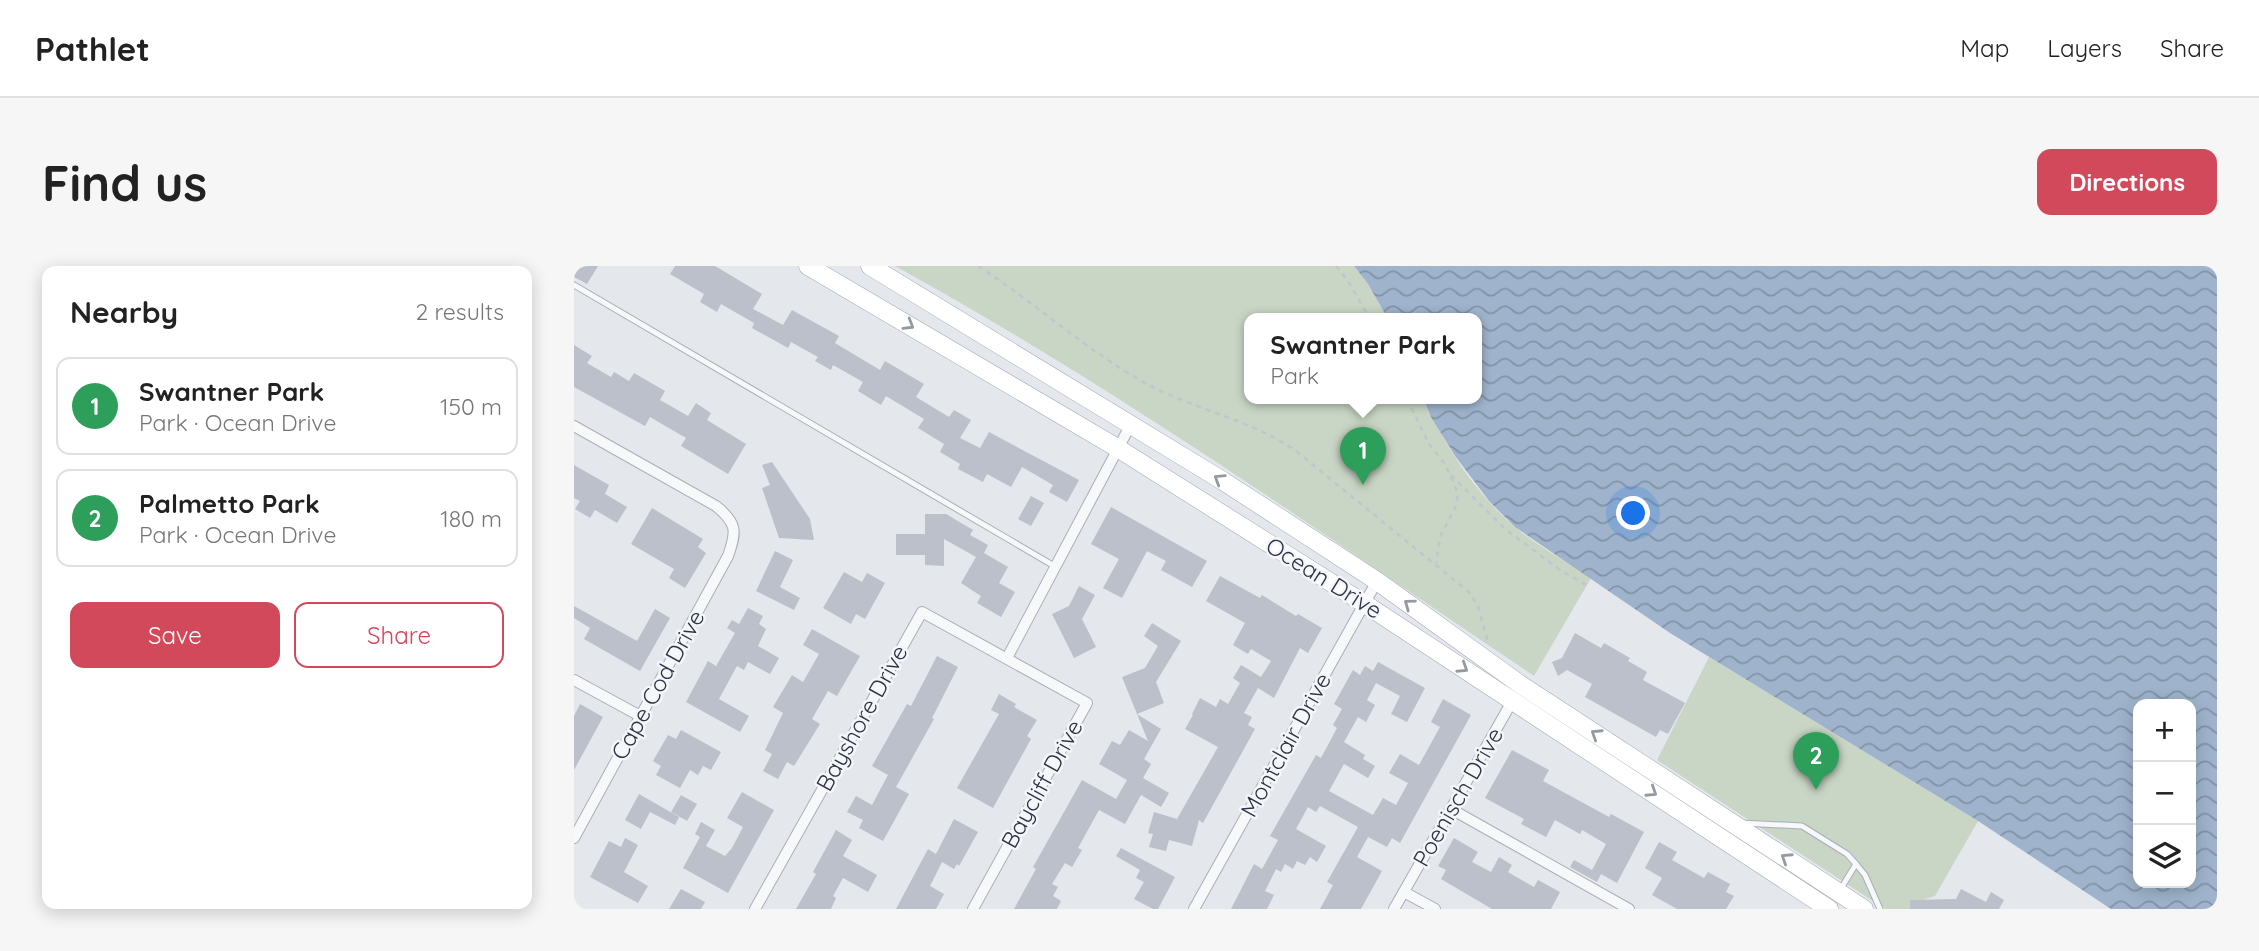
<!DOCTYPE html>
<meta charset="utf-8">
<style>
:root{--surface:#fff;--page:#f6f6f6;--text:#222;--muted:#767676;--line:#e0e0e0;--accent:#d1495b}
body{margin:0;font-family:Quicksand,sans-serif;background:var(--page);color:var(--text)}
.controls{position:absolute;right:21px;bottom:21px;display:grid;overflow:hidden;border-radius:14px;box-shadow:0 4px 18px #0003}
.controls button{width:63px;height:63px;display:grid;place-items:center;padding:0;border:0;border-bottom:2px solid var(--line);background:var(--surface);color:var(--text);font:35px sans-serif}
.you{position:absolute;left:1060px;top:248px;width:24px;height:24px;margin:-18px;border:5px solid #fff;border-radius:50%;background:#1a73e8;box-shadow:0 0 0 10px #1a73e833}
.badge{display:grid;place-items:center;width:46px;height:46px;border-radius:50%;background:var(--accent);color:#fff;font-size:23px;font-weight:700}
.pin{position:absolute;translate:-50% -58px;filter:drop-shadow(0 2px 4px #0008)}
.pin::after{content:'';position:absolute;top:37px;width:24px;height:21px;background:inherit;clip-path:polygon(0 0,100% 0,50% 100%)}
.popup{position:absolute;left:670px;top:47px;width:238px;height:91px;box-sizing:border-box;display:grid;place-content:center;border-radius:14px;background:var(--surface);filter:drop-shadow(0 2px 5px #0005);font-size:23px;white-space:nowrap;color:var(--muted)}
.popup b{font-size:26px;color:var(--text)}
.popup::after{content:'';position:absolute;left:50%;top:100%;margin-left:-14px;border:14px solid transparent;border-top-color:var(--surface)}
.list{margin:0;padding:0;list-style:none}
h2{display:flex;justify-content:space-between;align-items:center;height:91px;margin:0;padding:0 28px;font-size:30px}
h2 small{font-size:23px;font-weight:400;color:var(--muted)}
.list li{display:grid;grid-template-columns:46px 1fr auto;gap:21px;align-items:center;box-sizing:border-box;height:98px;margin:0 14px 14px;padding:0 14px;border:2px solid var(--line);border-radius:14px}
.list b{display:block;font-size:26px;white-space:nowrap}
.list p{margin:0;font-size:23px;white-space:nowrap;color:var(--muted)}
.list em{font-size:23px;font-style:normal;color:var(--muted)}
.actions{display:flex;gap:14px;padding:21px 28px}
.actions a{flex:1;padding:16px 0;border:2px solid var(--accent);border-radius:14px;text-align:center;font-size:24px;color:var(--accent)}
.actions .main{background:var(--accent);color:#fff}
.icon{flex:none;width:38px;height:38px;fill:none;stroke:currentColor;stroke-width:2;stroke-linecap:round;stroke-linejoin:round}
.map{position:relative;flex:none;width:1643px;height:643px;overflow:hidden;border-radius:14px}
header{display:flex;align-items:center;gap:42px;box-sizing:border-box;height:98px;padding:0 35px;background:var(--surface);border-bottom:2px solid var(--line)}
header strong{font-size:33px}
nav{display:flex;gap:38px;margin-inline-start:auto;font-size:24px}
.intro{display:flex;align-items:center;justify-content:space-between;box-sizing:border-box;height:168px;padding:0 42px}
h1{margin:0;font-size:49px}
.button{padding:18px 32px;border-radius:14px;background:var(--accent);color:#fff;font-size:24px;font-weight:700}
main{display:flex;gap:42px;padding:0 42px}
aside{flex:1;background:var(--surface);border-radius:14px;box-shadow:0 4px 18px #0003}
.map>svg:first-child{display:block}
</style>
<header>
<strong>Pathlet</strong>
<nav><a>Map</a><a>Layers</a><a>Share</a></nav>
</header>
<div class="intro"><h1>Find us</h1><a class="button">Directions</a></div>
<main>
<aside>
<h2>Nearby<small>2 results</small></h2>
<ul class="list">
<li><span class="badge" style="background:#2e9e5b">1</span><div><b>Swantner Park</b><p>Park · Ocean Drive</p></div><em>150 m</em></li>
<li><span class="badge" style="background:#2e9e5b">2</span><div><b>Palmetto Park</b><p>Park · Ocean Drive</p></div><em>180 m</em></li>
</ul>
<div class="actions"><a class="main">Save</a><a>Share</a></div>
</aside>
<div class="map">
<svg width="1643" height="643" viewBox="0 0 1643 643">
<defs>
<pattern id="water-waves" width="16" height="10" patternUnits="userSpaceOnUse" patternTransform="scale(1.75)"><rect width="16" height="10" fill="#9fb4cc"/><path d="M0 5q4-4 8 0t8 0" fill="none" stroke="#8293a7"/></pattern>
</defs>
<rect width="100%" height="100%" fill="#e4e7ec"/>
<g fill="#c9d6c5">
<path d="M321,0H780L794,18L814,53H675V133H850C870,179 902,228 941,261C963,280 992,295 1017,312L960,410C750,269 543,122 321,0Z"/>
<polygon points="1135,391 1404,555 1361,630 1342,636 1338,643 1311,643 1083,494"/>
</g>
<path fill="url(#water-waves)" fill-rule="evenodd" d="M780,0H1643V643H1537L1404,555L1096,367L941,261L915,235L881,190L857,151L850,133H903V53H814L794,18ZM1564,438H1617V617H1564Z"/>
<g fill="#bbc0ca">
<polygon points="2,0 24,0 13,18 0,11"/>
<polygon points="101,0 141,0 188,28 179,43 209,59 218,44 265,70 261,77 306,104 311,95 350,118 342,131 375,151 380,144 397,154 386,172 406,182 415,166 505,214 493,236 475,226 479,219 448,201 437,221 413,208 409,216 384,203 386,198 366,186 370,178 344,162 350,153 312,130 307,139 284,125 289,116 259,99 257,104 241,95 244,91 217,76 214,82 178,62 180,57 147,38 143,46 126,36 130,28 96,8"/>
<polygon points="0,79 18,90 13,97 37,111 40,106 55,115 60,107 91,125 86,134 114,150 122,137 137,147 133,154 172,178 154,208 107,180 112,172 76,151 71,160 0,121"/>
<polygon points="198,196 236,253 240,274 205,272 188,222 196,219 188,199"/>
<polygon points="0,199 35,219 31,228 53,241 43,257 21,244 16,252 1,243 6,235 0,232"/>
<polygon points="457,230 470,237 457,260 444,253"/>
<polygon points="537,241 633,295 618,321 587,304 592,295 573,285 548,332 529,322 545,293 517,278"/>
<polygon points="78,242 129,273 124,281 132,287 111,322 95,312 100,303 57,278"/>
<polygon points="351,248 372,248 399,264 396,269 414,279 410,287 434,301 425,317 441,326 427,351 403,337 407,330 387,317 402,291 370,273 370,300 351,299 351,289 322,289 322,268 351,268"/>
<polygon points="201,285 219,294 206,321 226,332 220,344 182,325"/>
<polygon points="270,306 288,316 293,307 311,317 291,353 282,348 277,358 249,342"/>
<polygon points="646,310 686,332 688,329 722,350 724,348 748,362 734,387 726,382 700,432 684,422 670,447 678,451 674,459 681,463 629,557 625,554 618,580 595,574 592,585 575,581 579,568 574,567 580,546 603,553 644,481 611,463 619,449 618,448 626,432 642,441 646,433 654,438 666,417 659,412 667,399 687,411 697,395 677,383 674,388 659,379 671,357 632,335"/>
<polygon points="505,320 521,329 508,353 522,381 500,392 478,348 495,340"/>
<polygon points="0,340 63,375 81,343 96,352 66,405 10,373 16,362 0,352"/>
<polygon points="174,342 189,350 185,358 192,363 184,380 205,392 196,408 174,396 170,404 163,400 145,433 175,450 166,466 112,436 134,395 142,400 161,367 153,362 158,354 165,358"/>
<polygon points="578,357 607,375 582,416 590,437 563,448 548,411 571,402 584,380 570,370"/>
<polygon points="238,363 286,390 263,430 254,425 238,453 246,458 220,500 213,496 204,513 189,505 198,488 191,484 209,447 199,441 218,409 229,416 245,388 229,379"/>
<polygon points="1001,367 1027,382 1030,377 1056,392 1054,395 1073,406 1069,414 1111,437 1094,468 1086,464 1082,471 1011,431 1018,418 993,404 984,410 978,396 988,392"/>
<polygon points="363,390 384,401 358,452 360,453 322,521 335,528 309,575 285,562 289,554 273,546 282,530 298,539 314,509 298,500 333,438 337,440"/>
<polygon points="804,396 851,422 833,456 817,448 826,430 802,417 793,434 801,439 792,456 784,451 770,476 791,489 789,493 801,500 794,512 770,498 755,525 799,549 809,532 822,539 834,517 815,507 826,488 845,499 866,461 857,456 869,433 897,449 826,577 818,572 813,581 794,571 783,591 808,605 787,643 746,643 759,619 753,616 784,561 746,540 742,546 734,541 722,563 752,580 743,596 736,591 731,599 723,595 719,603 711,598 707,606 702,603 691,625 700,629 693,643 657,643 680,598 688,603 704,574 696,570 742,489 747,492 763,462 759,459 768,443 760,438 779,404 786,409 791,400 799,405"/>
<polygon points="425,428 442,438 440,441 463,454 453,470 457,473 419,542 383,522 425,448 417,444"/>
<polygon points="6,438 29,451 0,504 0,450"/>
<polygon points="563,448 587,463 570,493 577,498 569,512 595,527 587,541 567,529 551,558 525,544 504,582 508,584 498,601 491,597 478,618 484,621 479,630 487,635 483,643 440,643 462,603 459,601 508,514 542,533 553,514 525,498 538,475 546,479 555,464 574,475"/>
<polygon points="107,464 147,486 137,504 129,500 124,509 116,504 106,522 82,509 87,500 79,495 94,469 102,473"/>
<polygon points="938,484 975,504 969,515 1035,551 1037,548 1070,566 1043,617 1027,608 1023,616 996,601 1000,594 1018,604 1032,578 1008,564 1006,568 981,554 972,571 947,558 950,553 911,532"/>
<polygon points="168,526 200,544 154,627 109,602 126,571 121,568 127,556 141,564 132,580 151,590 158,582 169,561 153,552"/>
<polygon points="65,528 105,551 101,559 76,546 67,563 51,554"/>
<polygon points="107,529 123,538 113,555 97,546"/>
<polygon points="380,553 404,566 385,600 383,598 380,603 368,596 356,620 370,628 362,643 322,643 354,583 362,588"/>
<polygon points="262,564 278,574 269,590 303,609 294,626 269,612 259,630 262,632 257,643 222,643 242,608 239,606"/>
<polygon points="51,572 64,579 50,606 74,620 64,637 16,611 35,575 47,581"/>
<polygon points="880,572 904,586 898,596 917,606 925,591 938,599 934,606 960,621 964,614 986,626 977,643 918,643 867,613 872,604 864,600"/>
<polygon points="1085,576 1103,586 1098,594 1130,612 1134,606 1156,618 1152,626 1160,630 1152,643 1103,643 1078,629 1088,612 1071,602"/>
<polygon points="547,582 601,611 584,643 579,643 560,633 570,616 562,612 566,604 542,590"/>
<polygon points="107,623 131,636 127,643 95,643"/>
<polygon points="1387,623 1412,636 1417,626 1430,634 1425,643 1336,643 1336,634 1382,633"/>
</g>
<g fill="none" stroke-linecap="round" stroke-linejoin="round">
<defs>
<g id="lane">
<polyline points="0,19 482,301"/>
<polyline points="1167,557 1228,560 1273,588 1282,598 1291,609 1306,643"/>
<polyline points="1266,624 1282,598"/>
</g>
<g id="street">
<path d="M0,160L142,240C163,257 163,265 154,290L0,572"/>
<polyline points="433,392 557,158"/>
<polyline points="0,414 68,451"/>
<polyline points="877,543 1055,643"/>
<polyline points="830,626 861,643"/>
<polyline points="181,643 348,346 513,437 399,643"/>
<polyline points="620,643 803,315"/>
<polyline points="820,643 940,432"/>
</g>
<g id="primary">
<polyline points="234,0 545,183 791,338 1255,643"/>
<polyline points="296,0 649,215 803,315 947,419 1290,643"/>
</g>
</defs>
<use href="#lane" stroke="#a9aeb7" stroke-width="7"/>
<use href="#street" stroke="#a9aeb7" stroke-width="12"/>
<use href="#primary" stroke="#a3abb8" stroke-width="19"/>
<g stroke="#c2c5cb" stroke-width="2.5" stroke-dasharray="5 5" stroke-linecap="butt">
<path d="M404,0C461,37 512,84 571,117C619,143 680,155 722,185L896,327L904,340L914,376"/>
<polyline points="762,0 774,15 796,53"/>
<polyline points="833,133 855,178 871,198 883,225 883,238 866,271 862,298"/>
<polyline points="877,209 931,263 986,304 1016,321"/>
</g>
<use href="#lane" stroke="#f7f8fa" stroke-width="5"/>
<use href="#street" stroke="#f7f8fa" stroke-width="10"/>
<use href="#primary" stroke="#fff" stroke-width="18"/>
</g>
<defs><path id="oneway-chevron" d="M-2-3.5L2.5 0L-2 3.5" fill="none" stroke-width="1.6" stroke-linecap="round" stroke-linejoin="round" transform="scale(1.75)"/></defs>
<g stroke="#959aa2">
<use href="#oneway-chevron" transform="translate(335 59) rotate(31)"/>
<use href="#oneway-chevron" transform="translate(645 213) rotate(-148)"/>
<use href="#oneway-chevron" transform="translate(835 338) rotate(-144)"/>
<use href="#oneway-chevron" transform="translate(889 402) rotate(33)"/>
<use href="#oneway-chevron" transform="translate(1022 468) rotate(-147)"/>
<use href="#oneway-chevron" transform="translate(1078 526) rotate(33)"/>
<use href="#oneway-chevron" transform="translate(1212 592) rotate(-147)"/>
</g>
<g text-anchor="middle" stroke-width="5" stroke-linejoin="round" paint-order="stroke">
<g font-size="23" fill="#2b3445" stroke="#f4f6f9">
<text transform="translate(750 312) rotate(32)" y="8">Ocean Drive</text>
<text transform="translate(84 419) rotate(-61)" y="8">Cape Cod Drive</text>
<text transform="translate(288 452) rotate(-61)" y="8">Bayshore Drive</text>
<text transform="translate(712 479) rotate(-61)" y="8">Montclair Drive</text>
<text transform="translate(468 518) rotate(-61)" y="8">Baycliff Drive</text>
<text transform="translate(884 531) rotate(-60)" y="8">Poenisch Drive</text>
</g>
</g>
</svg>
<div class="controls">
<button>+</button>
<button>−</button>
<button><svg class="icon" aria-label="layers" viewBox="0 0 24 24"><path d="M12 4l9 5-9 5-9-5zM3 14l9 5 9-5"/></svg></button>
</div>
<div class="you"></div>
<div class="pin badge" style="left:789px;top:219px;background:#2e9e5b">1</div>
<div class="popup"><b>Swantner Park</b>Park</div>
<div class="pin badge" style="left:1242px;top:524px;background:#2e9e5b">2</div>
</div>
</main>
